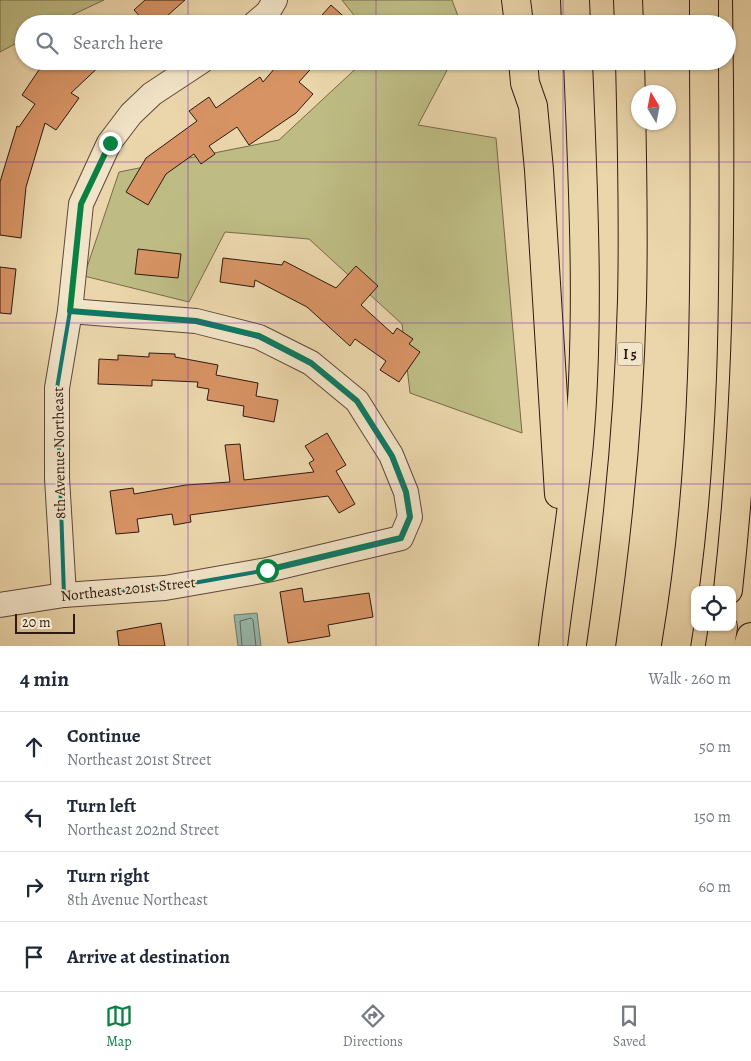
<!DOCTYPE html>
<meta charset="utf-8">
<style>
:root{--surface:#fff;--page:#f2f2f3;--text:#1f2937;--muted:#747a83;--line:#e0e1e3;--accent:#0b8043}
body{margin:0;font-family:Alegreya,serif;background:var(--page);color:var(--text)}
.controls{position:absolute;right:15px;bottom:15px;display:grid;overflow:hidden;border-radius:10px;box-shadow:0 1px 4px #0004}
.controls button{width:45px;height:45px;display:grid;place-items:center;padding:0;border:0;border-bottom:1px solid var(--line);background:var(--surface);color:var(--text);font:25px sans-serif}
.compass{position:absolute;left:631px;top:85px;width:45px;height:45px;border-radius:50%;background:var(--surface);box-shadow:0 1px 4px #0004;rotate:350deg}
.scale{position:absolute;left:15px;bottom:12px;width:60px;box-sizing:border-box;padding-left:5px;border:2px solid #2f1911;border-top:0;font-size:14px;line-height:18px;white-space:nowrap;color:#2f1911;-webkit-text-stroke:4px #f2e4c8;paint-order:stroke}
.stop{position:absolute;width:15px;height:15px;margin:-11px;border:4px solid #0b8043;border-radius:50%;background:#fff}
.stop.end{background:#0b8043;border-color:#fff;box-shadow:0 1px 5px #0008}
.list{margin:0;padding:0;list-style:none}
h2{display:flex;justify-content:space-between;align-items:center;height:65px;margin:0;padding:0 20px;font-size:21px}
h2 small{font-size:16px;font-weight:400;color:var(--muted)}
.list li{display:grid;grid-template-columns:32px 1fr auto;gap:15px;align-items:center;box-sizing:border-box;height:70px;padding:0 20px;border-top:1px solid var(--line)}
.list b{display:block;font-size:19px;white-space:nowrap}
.list p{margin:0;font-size:16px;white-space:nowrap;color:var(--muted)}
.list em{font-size:16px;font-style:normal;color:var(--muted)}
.icon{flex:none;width:28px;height:28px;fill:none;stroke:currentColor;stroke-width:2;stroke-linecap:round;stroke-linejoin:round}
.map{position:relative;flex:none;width:751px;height:646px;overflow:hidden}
.search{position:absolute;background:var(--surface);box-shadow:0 1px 4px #0004;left:15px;right:15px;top:15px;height:55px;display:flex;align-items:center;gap:12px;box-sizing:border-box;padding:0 18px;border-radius:28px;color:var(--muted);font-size:19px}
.sheet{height:345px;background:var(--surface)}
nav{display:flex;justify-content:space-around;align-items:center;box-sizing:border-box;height:70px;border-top:1px solid var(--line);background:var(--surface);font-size:14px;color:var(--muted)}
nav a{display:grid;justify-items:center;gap:2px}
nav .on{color:var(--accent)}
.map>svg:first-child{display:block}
</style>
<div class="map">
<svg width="751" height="646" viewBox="0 0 751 646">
<rect width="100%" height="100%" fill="#ebd6ab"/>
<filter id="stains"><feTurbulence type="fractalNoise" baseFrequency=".004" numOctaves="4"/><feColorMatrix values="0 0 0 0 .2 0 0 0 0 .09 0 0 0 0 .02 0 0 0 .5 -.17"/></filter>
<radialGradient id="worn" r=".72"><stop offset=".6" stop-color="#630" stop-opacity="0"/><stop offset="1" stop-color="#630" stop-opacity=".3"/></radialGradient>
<g fill="#bebc84" stroke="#766a4a">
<polygon points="0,0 104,0 53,24 24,24 24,39 0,52"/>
<polygon points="342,0 452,0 461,24 361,24"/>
<polygon points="364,61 452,61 418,125 496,138 522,433 410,393 402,324 309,239 225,232 189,302 84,276 119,172 279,140"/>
</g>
<polygon fill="#98b9ad" stroke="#6e796f" points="257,613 261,646 238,646 234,615"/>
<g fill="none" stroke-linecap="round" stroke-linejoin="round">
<polyline stroke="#64695f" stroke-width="1" points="242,646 240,621 251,618 253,620 256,646"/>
</g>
<g fill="#d79364" stroke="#2f1911">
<polygon points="145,0 185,0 158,24 147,24 134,10"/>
<polygon points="331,5 352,24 314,24"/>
<polygon points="45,61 105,61 71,93 79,98 56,130 45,123 26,187 21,238 0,235 0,182 17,126 19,127 35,104 22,95"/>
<polygon points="281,61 318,61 299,82 313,94 296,113 249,145 237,127 209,146 215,154 201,164 194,154 166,174 148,205 126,192 146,158 197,121 189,111 209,97 216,108 260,77 263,82"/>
<polygon points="138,249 181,254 178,278 135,274"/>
<polygon points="223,258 282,265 284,261 336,288 356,266 378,286 361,305 393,334 397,328 413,339 409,344 420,352 399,382 380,370 386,361 355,339 350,346 307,307 255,280 254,287 220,282"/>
<polygon points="0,267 16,269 11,314 0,313"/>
<polygon points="149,353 175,354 175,357 218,365 216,375 258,383 256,396 278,400 274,422 243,416 244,406 207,400 209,389 197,387 198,382 152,380 152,386 98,384 99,359 118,360 118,355 149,357"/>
<polygon points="327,433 346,465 336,471 355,504 339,513 328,496 190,515 191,522 174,525 172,514 137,519 139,532 116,534 110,491 133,488 134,494 186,485 230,482 225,445 240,444 244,480 314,472 309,463 314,460 305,446"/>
<polygon points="302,588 304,602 369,593 373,617 328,625 330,636 288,643 280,592"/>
<polygon points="161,623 165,646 119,646 117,631"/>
</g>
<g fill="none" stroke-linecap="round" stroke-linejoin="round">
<defs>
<g id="minor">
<polyline points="254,24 268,12 275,0"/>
<polyline points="64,595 57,478 57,388 70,311 81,204 109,143 131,114 152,94 202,61"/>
<polyline points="0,605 64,595 165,588 267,570 401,538 410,517 406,492 391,455 357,401 311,363 259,337 196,321 70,311"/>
</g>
<g id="highway">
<polyline points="516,0 519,24"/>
<polyline points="575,0 576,24"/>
<polyline points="628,0 629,24"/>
<polyline points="704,0 704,24"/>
<polyline points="523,61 525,83 533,106 539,170 559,494"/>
<path d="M728,590C750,393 750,197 747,0"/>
<path d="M553,646C561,579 573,511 579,443C590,316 583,188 578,61"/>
<path d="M601,646C618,531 629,416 632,300C634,220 632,141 630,61"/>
<path d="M676,646C709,453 705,256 704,61"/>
<polyline points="720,646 723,627"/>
<polyline points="748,646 751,637"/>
</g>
</defs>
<use href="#minor" stroke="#5e4838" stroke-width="26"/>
<use href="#highway" stroke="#2f1911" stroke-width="30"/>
<use href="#minor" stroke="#f2e4c8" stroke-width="24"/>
<use href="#highway" stroke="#ebd6ab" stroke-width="28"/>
</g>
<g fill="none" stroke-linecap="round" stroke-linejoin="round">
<polyline stroke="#0b8043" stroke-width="6" points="110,143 81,204 70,311 196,321 259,336 311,363 357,401 392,456 406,492 410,517 401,538 267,570"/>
</g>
<path fill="none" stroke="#0f766e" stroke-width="4" stroke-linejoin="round" d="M70,311L196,321L259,337L311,363L357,401L391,455L406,492L410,517L401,538L267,570L165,588L64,595L57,388Z"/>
<path fill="none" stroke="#7b2cbf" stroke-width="1" stroke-opacity="0.55" d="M188,0V24M376,0V24M563,0V24M188,61V646M376,61V646M563,61V646M0,162H751M0,323H751M0,484H751"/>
<g text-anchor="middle" stroke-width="4" stroke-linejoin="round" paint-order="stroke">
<rect fill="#f2e4c8" stroke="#6a5648" stroke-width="1" x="617.5" y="342.5" width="25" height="23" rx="4"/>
<g font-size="14" font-weight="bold" fill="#2f1911">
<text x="630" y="359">I 5</text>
</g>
<g font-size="15" fill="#2f1911" stroke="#f2e4c8">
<text transform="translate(59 453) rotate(-91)" y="5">8th Avenue Northeast</text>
<text transform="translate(128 589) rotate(-6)" y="5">Northeast 201st Street</text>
</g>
</g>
<rect width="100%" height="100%" filter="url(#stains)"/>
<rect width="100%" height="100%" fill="url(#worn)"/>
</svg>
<div class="controls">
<button><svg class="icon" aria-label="locate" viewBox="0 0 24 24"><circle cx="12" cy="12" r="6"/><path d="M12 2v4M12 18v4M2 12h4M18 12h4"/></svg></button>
</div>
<svg class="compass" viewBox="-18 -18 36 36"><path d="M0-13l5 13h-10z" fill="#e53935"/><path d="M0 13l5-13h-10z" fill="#747a83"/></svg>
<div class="scale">20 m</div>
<div class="stop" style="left:267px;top:570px"></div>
<div class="stop end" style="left:110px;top:143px"></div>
<div class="search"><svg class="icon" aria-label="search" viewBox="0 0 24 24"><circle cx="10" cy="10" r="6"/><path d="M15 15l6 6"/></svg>Search here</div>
</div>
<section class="sheet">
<h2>4 min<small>Walk · 260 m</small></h2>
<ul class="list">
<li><svg class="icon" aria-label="ahead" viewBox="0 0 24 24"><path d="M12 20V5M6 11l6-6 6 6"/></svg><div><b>Continue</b><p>Northeast 201st Street</p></div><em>50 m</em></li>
<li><svg class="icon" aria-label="left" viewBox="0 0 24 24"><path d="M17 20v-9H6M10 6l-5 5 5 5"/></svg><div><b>Turn left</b><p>Northeast 202nd Street</p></div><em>150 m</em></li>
<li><svg class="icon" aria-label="right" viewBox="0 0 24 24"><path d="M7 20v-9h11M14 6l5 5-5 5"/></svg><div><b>Turn right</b><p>8th Avenue Northeast</p></div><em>60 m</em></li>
<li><svg class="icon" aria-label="arrive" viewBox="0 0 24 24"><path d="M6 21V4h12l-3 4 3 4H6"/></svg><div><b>Arrive at destination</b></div></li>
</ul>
</section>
<nav>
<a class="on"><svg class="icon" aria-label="map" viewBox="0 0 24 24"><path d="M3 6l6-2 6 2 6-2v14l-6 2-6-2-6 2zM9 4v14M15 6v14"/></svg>Map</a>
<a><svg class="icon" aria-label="directions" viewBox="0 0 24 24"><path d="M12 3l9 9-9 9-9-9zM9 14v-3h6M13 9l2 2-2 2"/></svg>Directions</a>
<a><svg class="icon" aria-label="saved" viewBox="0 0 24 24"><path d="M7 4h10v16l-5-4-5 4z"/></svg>Saved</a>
</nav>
